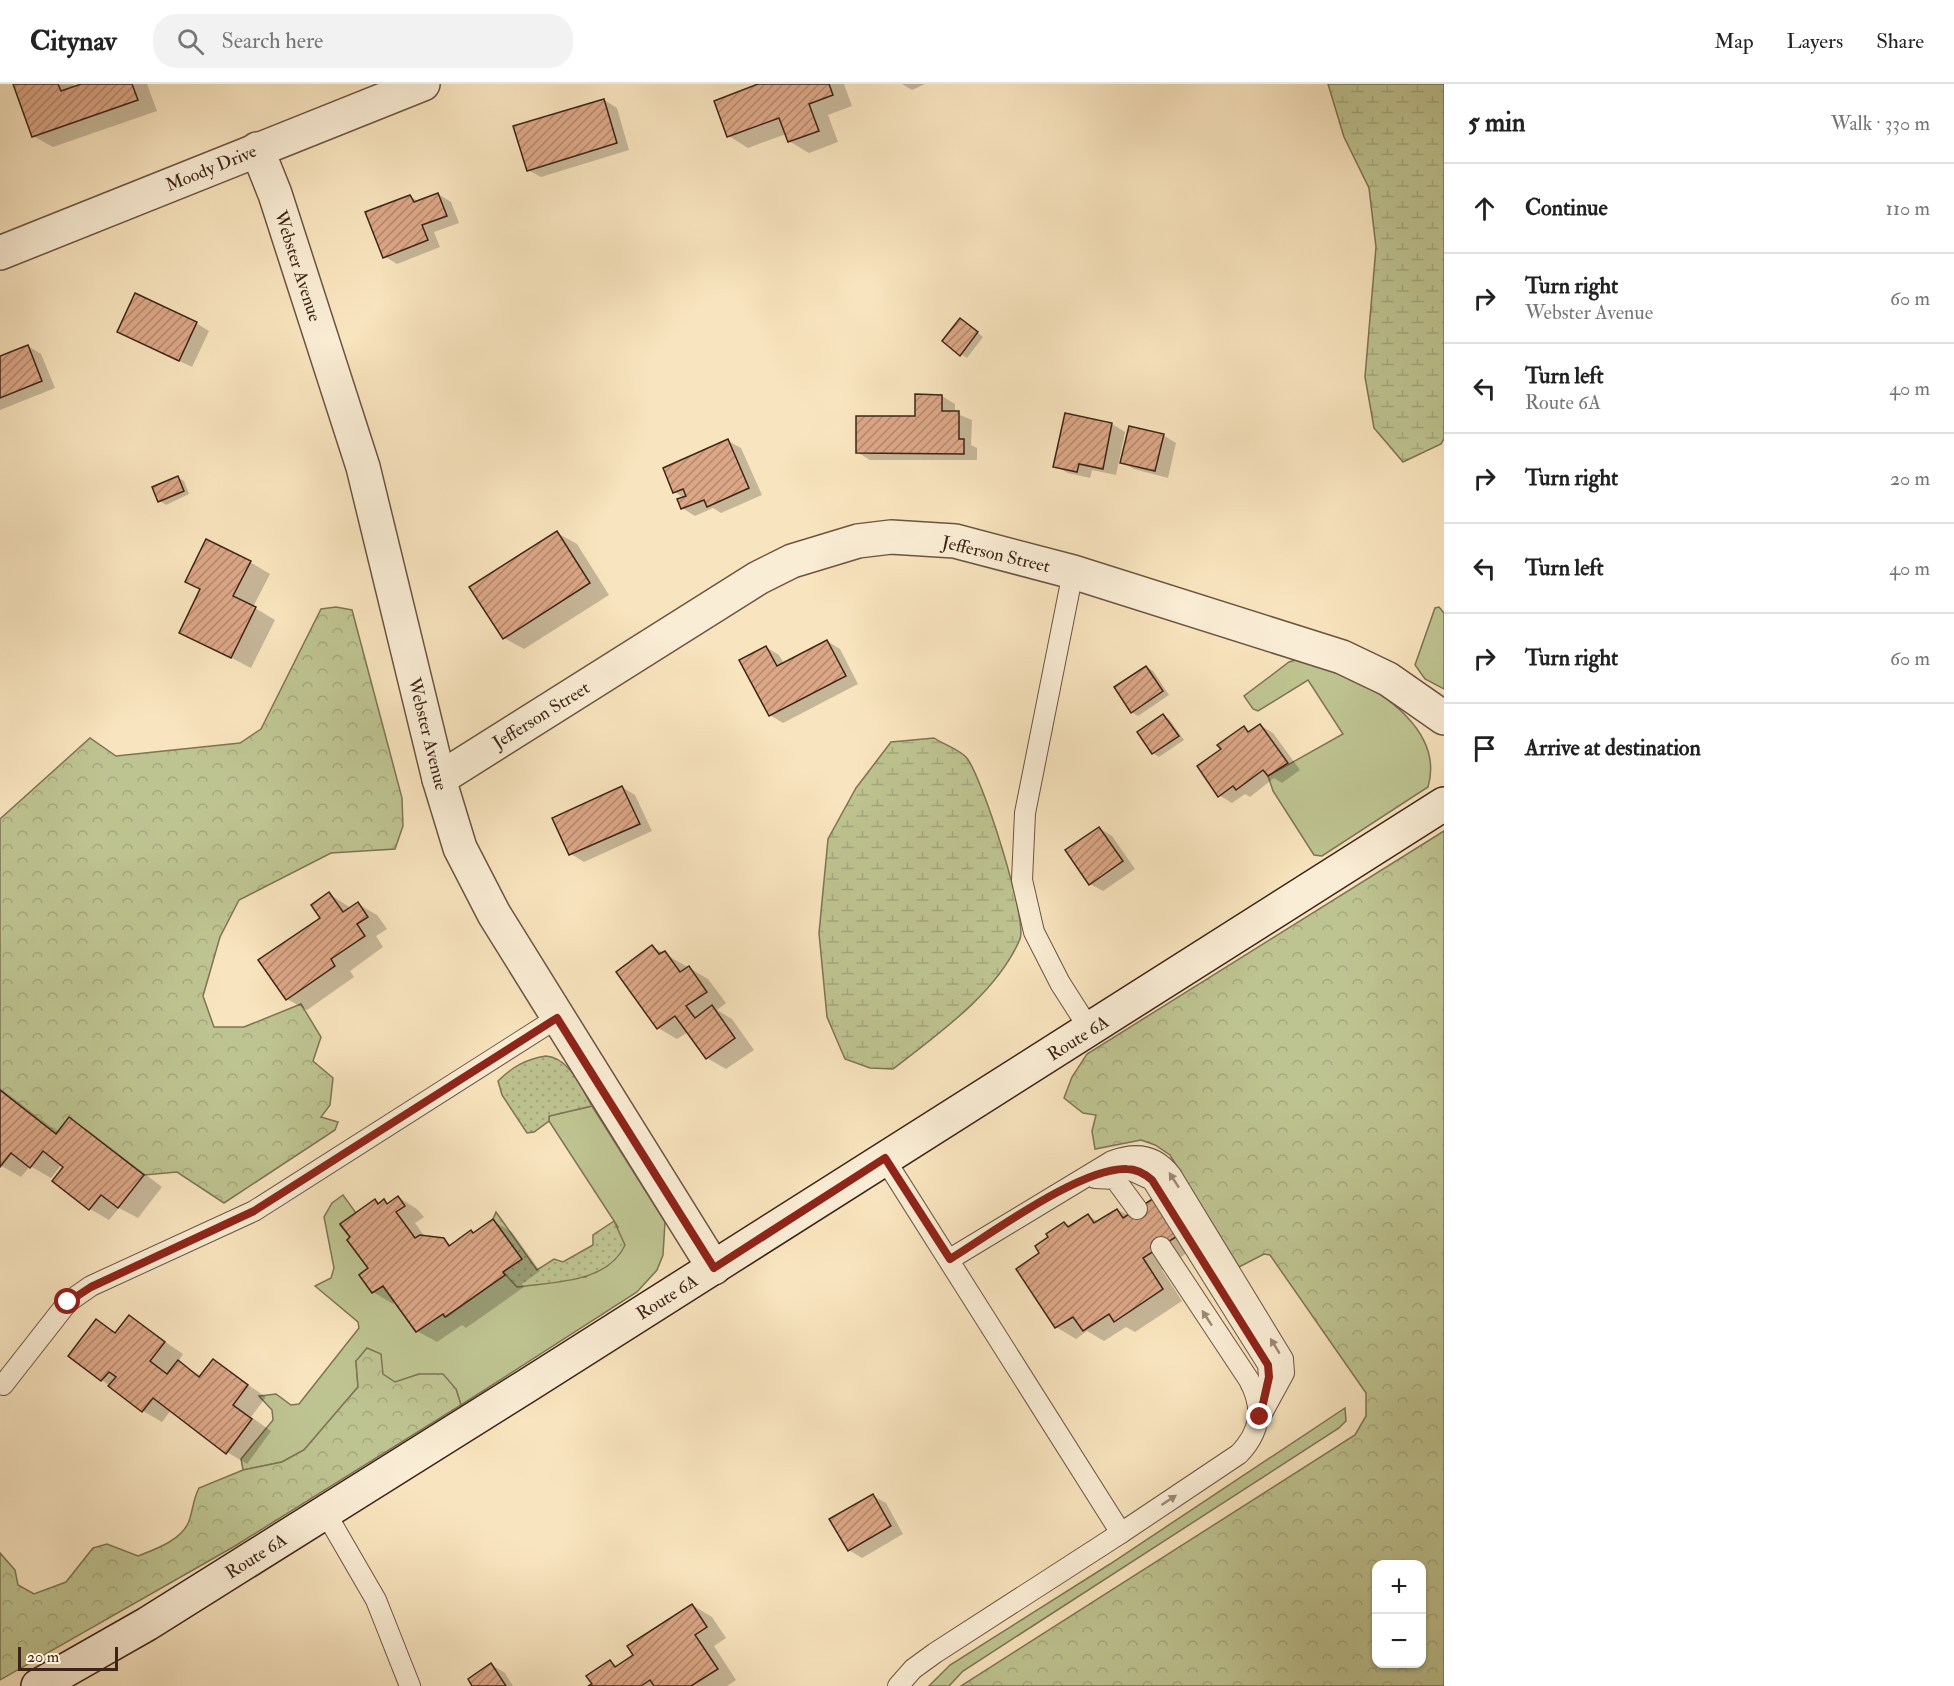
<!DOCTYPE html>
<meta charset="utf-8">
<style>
:root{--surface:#fff;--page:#f2f2f2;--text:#222;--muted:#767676;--line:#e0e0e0}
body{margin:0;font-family:"IM FELL Double Pica",serif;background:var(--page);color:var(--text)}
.controls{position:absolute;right:18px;bottom:18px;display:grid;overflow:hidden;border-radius:12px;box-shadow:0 2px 4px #0004}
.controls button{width:54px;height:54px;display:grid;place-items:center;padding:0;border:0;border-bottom:2px solid var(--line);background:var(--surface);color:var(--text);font:30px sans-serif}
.scale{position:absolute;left:18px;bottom:15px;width:100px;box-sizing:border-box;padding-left:6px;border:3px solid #3e2417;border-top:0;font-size:16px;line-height:21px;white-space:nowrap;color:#3e2417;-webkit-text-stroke:4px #faedd5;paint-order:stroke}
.stop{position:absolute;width:18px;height:18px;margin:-14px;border:4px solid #8f2418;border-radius:50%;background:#fff}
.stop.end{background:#8f2418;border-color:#fff;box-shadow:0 2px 6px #0008}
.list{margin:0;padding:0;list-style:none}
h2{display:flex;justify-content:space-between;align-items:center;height:78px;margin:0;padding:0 24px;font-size:26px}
h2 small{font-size:20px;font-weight:400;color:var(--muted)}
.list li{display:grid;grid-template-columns:39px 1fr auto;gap:18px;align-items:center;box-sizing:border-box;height:90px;padding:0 24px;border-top:2px solid var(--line)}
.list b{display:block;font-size:22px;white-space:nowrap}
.list p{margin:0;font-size:20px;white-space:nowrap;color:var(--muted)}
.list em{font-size:20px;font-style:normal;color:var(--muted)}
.icon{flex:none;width:33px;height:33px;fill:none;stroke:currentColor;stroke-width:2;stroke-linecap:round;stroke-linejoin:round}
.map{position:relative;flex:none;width:1444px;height:1602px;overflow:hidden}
header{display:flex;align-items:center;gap:36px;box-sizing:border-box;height:84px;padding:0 30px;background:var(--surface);border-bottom:2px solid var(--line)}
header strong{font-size:28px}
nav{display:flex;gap:33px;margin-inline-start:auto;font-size:21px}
.search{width:420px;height:54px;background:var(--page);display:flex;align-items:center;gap:15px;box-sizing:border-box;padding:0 21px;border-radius:24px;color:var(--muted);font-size:22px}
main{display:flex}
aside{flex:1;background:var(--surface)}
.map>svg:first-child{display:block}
</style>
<header>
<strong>Citynav</strong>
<div class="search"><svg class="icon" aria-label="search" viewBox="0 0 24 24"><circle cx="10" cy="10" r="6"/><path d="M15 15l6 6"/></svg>Search here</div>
<nav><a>Map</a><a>Layers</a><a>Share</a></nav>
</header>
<main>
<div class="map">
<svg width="1444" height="1602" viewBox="0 0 1444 1602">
<defs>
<pattern id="forest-crowns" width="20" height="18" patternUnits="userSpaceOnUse" patternTransform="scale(1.5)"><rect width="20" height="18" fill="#bec491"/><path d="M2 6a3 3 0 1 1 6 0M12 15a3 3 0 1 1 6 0" fill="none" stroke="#a4a87c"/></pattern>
<pattern id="wetland-marsh" width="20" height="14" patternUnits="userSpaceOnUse" patternTransform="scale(1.5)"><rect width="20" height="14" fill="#bec491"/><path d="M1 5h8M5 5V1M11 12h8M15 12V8" fill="none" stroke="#a4a87c"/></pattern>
<pattern id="garden-dots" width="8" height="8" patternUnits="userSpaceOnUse" patternTransform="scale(1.5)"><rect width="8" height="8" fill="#bec491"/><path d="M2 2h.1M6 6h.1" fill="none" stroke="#a4a87c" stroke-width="1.8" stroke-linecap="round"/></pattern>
<pattern id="building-hatch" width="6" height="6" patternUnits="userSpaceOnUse" patternTransform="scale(1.5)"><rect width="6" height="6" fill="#dca787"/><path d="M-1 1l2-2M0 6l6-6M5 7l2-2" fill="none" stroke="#b4886d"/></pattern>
</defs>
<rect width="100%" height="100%" fill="#f8e4be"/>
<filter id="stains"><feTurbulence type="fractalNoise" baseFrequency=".00333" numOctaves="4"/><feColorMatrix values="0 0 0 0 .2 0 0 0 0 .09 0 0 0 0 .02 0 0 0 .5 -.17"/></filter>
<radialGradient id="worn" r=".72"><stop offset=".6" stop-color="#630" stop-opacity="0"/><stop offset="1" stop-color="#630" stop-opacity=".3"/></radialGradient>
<g fill="#bec491" stroke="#7e7454" stroke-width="1.5">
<polygon points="1439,523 1444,529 1444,605 1425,595 1415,581 1435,524"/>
<path d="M1299,575C1314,577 1328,585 1342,590C1383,607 1444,648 1428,703L1322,772L1314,771L1273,707L1268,692L1343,650L1308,596L1258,627L1253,625L1244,612L1289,578Z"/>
<polygon points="592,1022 665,1138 663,1171 657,1186 637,1208 461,1321 456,1305 419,1290 395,1299 356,1277 358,1303 304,1366 282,1378 243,1386 241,1375 273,1336 272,1326 259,1312 276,1310 291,1321 299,1320 359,1244 358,1238 315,1202 331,1194 334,1184 324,1133 332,1119 343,1111 356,1129 340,1141 350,1153 347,1156 368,1184 359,1191 372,1209 383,1202 416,1248 443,1230 446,1233 505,1191 586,1193 618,1143 549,1037 549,1032"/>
<polygon points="1345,1324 1346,1337 1339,1344 963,1587 949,1602 929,1602 950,1581 1110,1480"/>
</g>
<g fill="url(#forest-crowns)" stroke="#7e7454" stroke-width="1.5" fill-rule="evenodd">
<polygon points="336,523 352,526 402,714 403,742 395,765 331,769 239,816 220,853 203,912 214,943 244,943 301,920 321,953 313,977 333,994 330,1021 321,1033 338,1038 335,1046 224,1119 177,1088 144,1091 56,1050 0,1006 0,735 90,654 116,672 240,659 261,645 321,525"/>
<path d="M1444,747V1602H961L1355,1351L1366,1332V1309L1270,1171L1264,1170L1239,1183L1170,1071L1155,1061L1141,1056L1095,1065L1092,1047L1096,1031L1083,1029L1064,1014L1072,993L1087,970ZM1376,1480H1422V1580H1376Z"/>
<path d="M367,1264L381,1270L383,1290L395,1298L419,1290H443L456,1305L461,1321L235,1462L0,1596V1469L15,1486L18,1501L34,1510L66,1498L93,1464L107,1460L138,1472C156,1465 182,1456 189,1437C193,1426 193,1415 199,1404L243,1386L282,1378L304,1366L358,1303L356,1277Z"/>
</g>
<g fill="url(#wetland-marsh)" stroke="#7e7454" stroke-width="1.5">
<polygon points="1328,0 1444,0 1444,355 1441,360 1403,378 1374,344 1365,293 1376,163 1369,104 1344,53"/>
<path d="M934,654C943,660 958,665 966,673C981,689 1028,836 1020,855C997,909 938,950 893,985L870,984L845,975L827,933L819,849L828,755L856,704L891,658Z"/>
</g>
<g fill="url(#garden-dots)" stroke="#7e7454" stroke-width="1.5">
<path d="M546,972C570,974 581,1004 592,1022L549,1032V1037L534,1048L527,1049L502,1011L498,997C512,983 526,975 546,972Z"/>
<path d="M496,1128L537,1186L554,1175L563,1178L593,1161V1151L614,1137L625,1161C608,1199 553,1198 517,1203L503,1188L521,1175L493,1135Z"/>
</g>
<g fill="#0003">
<polygon points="15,0 73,0 75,4 85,0 147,0 157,27 53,63 33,52"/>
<polygon points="763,0 844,0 852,22 828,31 838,58 809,69 789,57 786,50 748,64 729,52 716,17"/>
<polygon points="902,0 925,0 912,6"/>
<polygon points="604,16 617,24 629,66 541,93 528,86"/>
<polygon points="438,110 451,118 459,139 434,148 440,163 397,180 384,172 410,112 419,118"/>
<polygon points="196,239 209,247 192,283 119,248"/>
<polygon points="966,239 983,253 967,274 961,270"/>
<polygon points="28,262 41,270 55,304 0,326 0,273"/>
<polygon points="942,312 955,320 955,329 972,336 971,361 977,364 977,376 870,376 857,368 917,334"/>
<polygon points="1112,340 1125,348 1116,391 1092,386 1090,394 1068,389 1055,382"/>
<polygon points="1163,351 1176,359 1168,394 1134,385 1121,378"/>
<polygon points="728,357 741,364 762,411 721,429 713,424 695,432 682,424 684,414 675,408"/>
<polygon points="178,393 184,397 189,410 166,421 160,417"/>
<polygon points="557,449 577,460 609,511 524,565 504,554"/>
<polygon points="250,478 270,490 253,523 275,536 251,584 181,548"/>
<polygon points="827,557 840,565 858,600 783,639 770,631 766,563 779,571 784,580"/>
<polygon points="1147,583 1153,587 1169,611 1138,632 1132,628"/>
<polygon points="1163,632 1169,635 1184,656 1159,673 1153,669 1139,649"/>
<polygon points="1260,641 1273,649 1300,686 1282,699 1274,694 1250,713 1245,710 1232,719 1219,711 1244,644 1250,648"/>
<polygon points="622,703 635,711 652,747 584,778 571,770 554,734"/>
<polygon points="1099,744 1112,752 1135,785 1103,807 1090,800"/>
<polygon points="329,810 351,824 358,820 377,831 387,845 376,852 383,863 350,887 354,893 307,926 287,915 322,834"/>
<polygon points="653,863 708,895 726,919 717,926 732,935 754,966 726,985 707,974 688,948 677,955 658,944"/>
<polygon points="0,1004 59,1049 69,1035 89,1047 162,1103 138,1134 119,1124 109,1136 90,1125 62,1080 51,1094 30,1082 21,1093 0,1081"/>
<polygon points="398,1113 417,1125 424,1133 415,1139 425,1153 443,1156 452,1161 493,1137 512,1148 540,1187 522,1200 524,1203 466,1244 462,1241 437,1258 417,1247 396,1217 393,1220 373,1208 370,1184 375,1117 389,1120"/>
<polygon points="1117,1126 1200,1160 1162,1186 1182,1217 1135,1248 1126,1243 1104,1257 1087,1247 1076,1255 1056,1243 1018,1185 1041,1170 1064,1139 1071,1143 1088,1132 1099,1138"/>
<polygon points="129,1233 183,1270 178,1278 201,1292 213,1277 266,1313 251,1333 271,1347 247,1380 227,1368 171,1326 162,1338 143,1327 102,1296 97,1237 117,1249"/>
<polygon points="873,1412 886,1419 903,1450 862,1474 849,1466"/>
<polygon points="692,1521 712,1533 726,1554 714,1562 736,1596 727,1602 591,1602 610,1578 619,1583 636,1572"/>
<polygon points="492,1581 505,1589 513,1602 474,1602"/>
</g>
<g fill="url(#building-hatch)" stroke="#3e2417" stroke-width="1.5">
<polygon points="13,0 58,0 61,7 81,0 132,0 138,16 32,53"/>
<polygon points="758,0 829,0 833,11 809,20 819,47 788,58 779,34 727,53 714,17"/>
<polygon points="604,15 617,59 527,87 513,42"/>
<polygon points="438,109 447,132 422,141 428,156 383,174 365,128 410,111 414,118"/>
<polygon points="135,209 197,238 179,277 117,248"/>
<polygon points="960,234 978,248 960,272 942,257"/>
<polygon points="28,261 42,297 0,314 0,272"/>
<polygon points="915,310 942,311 942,327 959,327 959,355 964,355 964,370 856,369 856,332 915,332"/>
<polygon points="1065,329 1112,339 1103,385 1079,380 1077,388 1053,383"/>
<polygon points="1129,342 1164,350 1155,387 1120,379"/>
<polygon points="728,355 749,404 707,423 704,416 681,425 677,415 686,412 683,405 673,409 663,384"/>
<polygon points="178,392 184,407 158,418 152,403"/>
<polygon points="557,447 590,499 503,555 469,503"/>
<polygon points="206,455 251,477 233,512 256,523 231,574 179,549 200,505 185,498"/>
<polygon points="827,556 846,592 769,632 739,576 766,562 777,582"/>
<polygon points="1146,582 1163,607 1131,629 1114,603"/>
<polygon points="1163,630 1179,652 1152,670 1137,648"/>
<polygon points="1260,640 1288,679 1268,692 1263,686 1236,706 1233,702 1218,713 1197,682 1221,665 1217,661 1244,642 1248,648"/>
<polygon points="622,702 640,740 569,771 552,734"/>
<polygon points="1099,743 1123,777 1089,801 1065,766"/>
<polygon points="329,808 343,828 358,818 368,833 357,840 365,852 331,875 335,882 286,916 258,876 320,834 311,821"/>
<polygon points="652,861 659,870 665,867 680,888 689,882 707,908 686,922 695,934 712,921 735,954 706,975 675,932 657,945 616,888"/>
<polygon points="0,1006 56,1050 69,1033 144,1091 118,1124 101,1111 89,1126 52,1097 63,1083 43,1067 30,1084 11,1069 0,1083"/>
<polygon points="398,1112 405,1122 396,1128 415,1154 420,1151 444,1154 449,1162 471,1146 473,1149 493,1135 522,1175 503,1188 505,1191 445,1233 443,1230 416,1248 383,1202 372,1209 359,1191 368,1184 347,1156 350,1153 340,1140 375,1115 378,1120 384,1115 387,1120"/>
<polygon points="1157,1112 1182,1149 1143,1174 1163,1205 1114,1238 1109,1230 1083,1247 1073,1233 1055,1244 1016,1185 1039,1169 1035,1162 1048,1153 1046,1150 1064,1138 1068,1143 1088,1130 1094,1139 1117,1125 1123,1134"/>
<polygon points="129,1231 165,1258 150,1277 167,1290 178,1276 199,1293 213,1275 248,1301 233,1321 252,1335 226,1370 153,1314 142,1328 108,1302 116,1293 109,1288 101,1297 68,1272 96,1235 115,1249"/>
<polygon points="873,1410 891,1442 848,1467 829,1435"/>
<polygon points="692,1520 707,1543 695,1551 718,1585 691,1602 654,1602 650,1596 641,1602 588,1602 592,1600 586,1592 610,1576 615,1583 633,1571 627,1562"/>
<polygon points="491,1579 506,1602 472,1602 468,1595"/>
</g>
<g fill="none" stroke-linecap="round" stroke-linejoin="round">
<defs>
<g id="service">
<polyline points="1073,488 1025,729 1022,796 1034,848 1060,899 1090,946"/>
<polyline points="884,1074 1121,1449 935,1569 913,1585 898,1602"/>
<polyline points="1106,1087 1128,1085 1152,1096 1268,1281 1269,1293 1265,1313"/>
<polyline points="1095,1094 1115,1095 1137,1125"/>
<path d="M950,1175L1112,1077C1136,1068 1155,1070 1171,1091L1283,1275L1284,1289L1260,1333"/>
<polyline points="3,1301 68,1218 91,1202 254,1127 557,934"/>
<polyline points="325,1428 376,1516 410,1602"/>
<path d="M1121,1449L1239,1370C1261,1347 1264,1324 1249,1296L1161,1163"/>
</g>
<g id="minor">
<polyline points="257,65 275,110 363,383 439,695 460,764 494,830 714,1184"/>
<polyline points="0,169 423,0"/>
<polyline points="439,695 758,494 792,477 858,457 891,453 955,457 1073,488 1342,573 1388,595 1444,634"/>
</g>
<polyline id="secondary" points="38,1602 147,1540 528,1301 1444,720"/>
</defs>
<use href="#service" stroke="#6c5441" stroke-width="22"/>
<use href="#minor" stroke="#6c5441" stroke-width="36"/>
<use href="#secondary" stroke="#3e2417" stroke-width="36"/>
<use href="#service" stroke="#faedd5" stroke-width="20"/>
<use href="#minor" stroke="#faedd5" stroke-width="33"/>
<use href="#secondary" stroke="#faedd5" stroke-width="33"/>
</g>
<defs><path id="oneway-solid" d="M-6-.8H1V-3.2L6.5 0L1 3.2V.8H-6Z" transform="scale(1.5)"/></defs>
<g fill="#9c8876">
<use href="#oneway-solid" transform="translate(1174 1096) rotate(-123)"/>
<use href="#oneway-solid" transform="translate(1207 1234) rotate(-123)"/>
<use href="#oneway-solid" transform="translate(1275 1262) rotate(-121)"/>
<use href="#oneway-solid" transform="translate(1169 1416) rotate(-33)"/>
</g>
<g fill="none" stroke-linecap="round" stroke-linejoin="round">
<path stroke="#8f2418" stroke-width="8" d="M68,1218L91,1203L254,1127L557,934L714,1184L885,1074L950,1175C991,1150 1081,1083 1127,1085C1137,1085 1145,1090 1152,1096L1268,1281L1269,1293L1260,1333"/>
</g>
<g text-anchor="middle" stroke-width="6" stroke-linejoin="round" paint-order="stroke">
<g font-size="18" fill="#3e2417" stroke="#faedd5">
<text transform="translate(211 84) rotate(-22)" y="6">Moody Drive</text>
<text transform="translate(298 182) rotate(72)" y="6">Webster Avenue</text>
<text transform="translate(996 470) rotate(13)" y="6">Jefferson Street</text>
<text transform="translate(541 631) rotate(-32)" y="6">Jefferson Street</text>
<text transform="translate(428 650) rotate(76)" y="6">Webster Avenue</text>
<text transform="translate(1078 954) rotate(-32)" y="6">Route 6A</text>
<text transform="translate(667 1213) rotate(-32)" y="6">Route 6A</text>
<text transform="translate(256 1472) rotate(-32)" y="6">Route 6A</text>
</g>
</g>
<rect width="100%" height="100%" filter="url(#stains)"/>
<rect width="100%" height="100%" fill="url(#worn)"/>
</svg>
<div class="controls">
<button>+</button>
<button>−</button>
</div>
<div class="scale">20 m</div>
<div class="stop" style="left:68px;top:1218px"></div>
<div class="stop end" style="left:1260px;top:1333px"></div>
</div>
<aside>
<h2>5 min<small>Walk · 330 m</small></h2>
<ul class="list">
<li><svg class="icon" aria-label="ahead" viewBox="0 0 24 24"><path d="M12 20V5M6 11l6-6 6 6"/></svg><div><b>Continue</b></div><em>110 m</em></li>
<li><svg class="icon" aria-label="right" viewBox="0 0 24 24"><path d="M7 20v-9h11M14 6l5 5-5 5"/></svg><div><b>Turn right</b><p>Webster Avenue</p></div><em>60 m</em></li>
<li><svg class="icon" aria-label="left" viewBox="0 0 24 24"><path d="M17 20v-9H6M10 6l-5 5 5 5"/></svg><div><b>Turn left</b><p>Route 6A</p></div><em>40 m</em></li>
<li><svg class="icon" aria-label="right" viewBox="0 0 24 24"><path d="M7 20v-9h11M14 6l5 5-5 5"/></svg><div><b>Turn right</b></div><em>20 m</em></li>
<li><svg class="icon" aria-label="left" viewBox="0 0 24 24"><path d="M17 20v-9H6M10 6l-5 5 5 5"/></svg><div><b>Turn left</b></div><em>40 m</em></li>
<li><svg class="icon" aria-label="right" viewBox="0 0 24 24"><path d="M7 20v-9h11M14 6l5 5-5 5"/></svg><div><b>Turn right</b></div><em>60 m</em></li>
<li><svg class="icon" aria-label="arrive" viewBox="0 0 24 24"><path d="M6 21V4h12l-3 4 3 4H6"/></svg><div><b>Arrive at destination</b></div></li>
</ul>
</aside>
</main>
